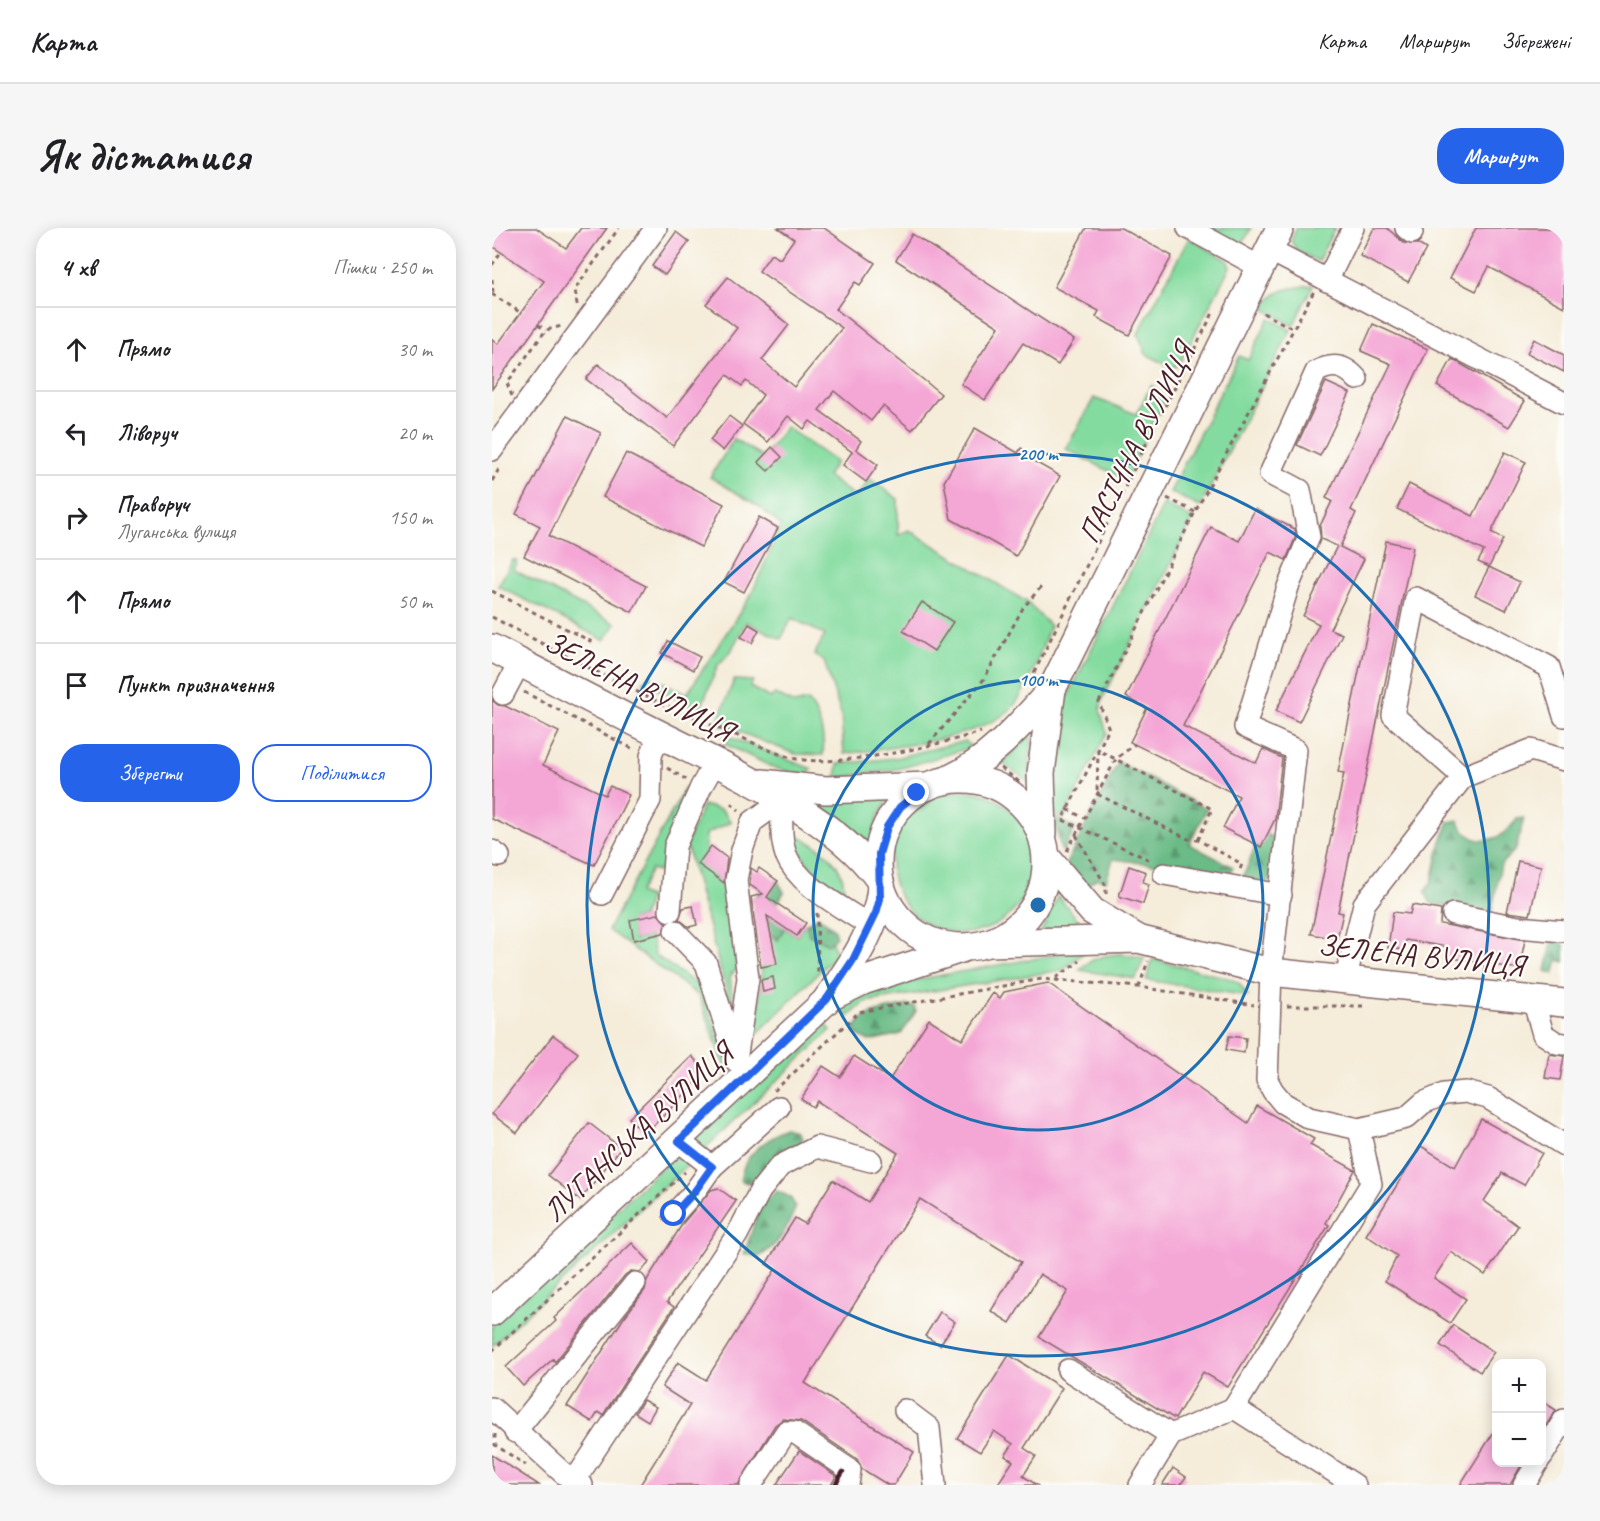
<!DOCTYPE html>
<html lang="uk">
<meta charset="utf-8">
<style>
:root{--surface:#fff;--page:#f6f6f6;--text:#202124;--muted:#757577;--line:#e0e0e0;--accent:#2563eb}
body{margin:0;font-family:Caveat,sans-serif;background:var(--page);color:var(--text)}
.controls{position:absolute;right:18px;bottom:18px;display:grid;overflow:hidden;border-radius:12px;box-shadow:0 3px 15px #0003}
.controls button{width:54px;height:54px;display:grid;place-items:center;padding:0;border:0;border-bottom:2px solid var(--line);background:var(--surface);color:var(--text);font:30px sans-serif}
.stop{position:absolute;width:18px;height:18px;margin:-14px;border:4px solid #2563eb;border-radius:50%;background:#fff}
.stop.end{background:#2563eb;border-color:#fff;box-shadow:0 2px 6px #0008}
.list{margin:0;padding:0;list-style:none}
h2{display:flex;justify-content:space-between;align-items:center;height:78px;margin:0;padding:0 24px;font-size:26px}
h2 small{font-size:20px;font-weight:400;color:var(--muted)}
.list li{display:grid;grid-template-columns:39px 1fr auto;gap:18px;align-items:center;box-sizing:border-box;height:84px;padding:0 24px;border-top:2px solid var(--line)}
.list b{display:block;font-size:22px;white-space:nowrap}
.list p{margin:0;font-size:20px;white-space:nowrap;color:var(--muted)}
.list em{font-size:20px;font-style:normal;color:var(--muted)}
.actions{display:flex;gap:12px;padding:18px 24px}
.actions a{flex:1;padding:14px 0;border:2px solid var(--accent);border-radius:24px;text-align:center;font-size:21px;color:var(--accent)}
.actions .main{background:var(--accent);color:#fff}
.icon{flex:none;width:33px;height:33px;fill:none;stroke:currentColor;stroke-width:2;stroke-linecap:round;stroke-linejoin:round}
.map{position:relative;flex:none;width:1072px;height:1257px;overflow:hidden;border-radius:24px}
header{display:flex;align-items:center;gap:36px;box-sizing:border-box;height:84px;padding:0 30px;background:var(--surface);border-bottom:2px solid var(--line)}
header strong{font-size:28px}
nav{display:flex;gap:33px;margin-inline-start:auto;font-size:21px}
.intro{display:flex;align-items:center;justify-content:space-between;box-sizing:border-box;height:144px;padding:0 36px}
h1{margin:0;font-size:42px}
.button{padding:15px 27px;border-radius:24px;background:var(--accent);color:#fff;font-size:21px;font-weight:700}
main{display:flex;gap:36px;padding:0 36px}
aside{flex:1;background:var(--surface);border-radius:24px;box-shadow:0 3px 15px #0003}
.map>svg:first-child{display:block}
</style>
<header>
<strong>Карта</strong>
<nav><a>Карта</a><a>Маршрут</a><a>Збережені</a></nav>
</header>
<div class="intro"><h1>Як дістатися</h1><a class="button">Маршрут</a></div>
<main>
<aside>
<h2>4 хв<small>Пішки · 250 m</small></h2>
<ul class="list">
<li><svg class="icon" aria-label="ahead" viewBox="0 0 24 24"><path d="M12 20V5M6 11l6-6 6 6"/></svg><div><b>Прямо</b></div><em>30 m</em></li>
<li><svg class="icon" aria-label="left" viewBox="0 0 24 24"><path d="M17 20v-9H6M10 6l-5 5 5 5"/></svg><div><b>Ліворуч</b></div><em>20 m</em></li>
<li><svg class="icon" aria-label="right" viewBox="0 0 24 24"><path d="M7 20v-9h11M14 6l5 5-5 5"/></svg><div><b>Праворуч</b><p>Луганська вулиця</p></div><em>150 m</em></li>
<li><svg class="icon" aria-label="ahead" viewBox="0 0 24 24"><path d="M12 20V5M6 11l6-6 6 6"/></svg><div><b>Прямо</b></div><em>50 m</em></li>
<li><svg class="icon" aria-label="arrive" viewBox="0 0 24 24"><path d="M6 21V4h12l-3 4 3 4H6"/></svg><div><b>Пункт призначення</b></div></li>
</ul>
<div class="actions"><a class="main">Зберегти</a><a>Поділитися</a></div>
</aside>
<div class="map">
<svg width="1072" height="1257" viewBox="0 0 1072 1257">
<defs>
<pattern id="forest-firs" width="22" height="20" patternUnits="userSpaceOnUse" patternTransform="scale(1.5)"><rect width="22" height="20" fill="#6abb86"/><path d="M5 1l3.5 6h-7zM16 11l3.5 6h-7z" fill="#59976e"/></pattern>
</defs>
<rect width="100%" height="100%" fill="#fdfcf7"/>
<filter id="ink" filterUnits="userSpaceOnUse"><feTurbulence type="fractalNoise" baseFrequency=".0167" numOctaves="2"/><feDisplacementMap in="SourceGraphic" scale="12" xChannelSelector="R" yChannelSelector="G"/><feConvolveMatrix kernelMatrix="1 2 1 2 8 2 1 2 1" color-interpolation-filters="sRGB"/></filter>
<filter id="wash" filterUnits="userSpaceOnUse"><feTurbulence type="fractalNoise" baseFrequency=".008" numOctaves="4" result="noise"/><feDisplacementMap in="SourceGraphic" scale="24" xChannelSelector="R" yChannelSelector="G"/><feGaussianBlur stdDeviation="1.35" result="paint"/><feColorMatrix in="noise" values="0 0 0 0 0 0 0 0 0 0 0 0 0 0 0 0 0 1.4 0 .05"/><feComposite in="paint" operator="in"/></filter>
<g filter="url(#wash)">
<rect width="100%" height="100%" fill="#f5ecd9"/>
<g fill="#83db9f" stroke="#667d65" stroke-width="1.5">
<polygon points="711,0 759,0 751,15 743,17"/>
<polygon points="804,0 843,0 826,33 806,24 799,13"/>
<polygon points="697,10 735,32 738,39 686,138 678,139 654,126 646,106"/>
<path d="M821,57L801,98L772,81C783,58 799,61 821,57Z"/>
<polygon points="777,90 799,102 708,279 678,264 747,128 756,132"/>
<polygon points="660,157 673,171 636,247 630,250 574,221 602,170 644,186"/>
<path d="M294,199L344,234L335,248L364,269L378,251L406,271V307L417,302L535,374L558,398C552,416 532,469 519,481C485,512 397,520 352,526L349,486L332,433L322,427L333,407L300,390L289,411L254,394L239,423L226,437L208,482L151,454L157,448L195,466L259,367L289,298L268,279L218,249L242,211L271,229Z"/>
<polygon points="672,276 701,291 611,470 608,482 615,505 571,591 558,583 564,499 574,472"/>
<polygon points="21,332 26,334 22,342 124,396 112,412 6,358"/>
<path d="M242,452L261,453L258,459L278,470L283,466L302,476L316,473C328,488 333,508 331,527L303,526L225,495Z"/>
<polygon points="540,504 537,554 510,535"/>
<polygon points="232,507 320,541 313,548 280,539 233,516"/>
<polygon points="473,513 480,519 407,541 344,550 346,536 403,530"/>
<polygon points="193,560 198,562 169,644 159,641 147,665 158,670 150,689 139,692 142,712 159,708 163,727 210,760 237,841 235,846 207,768 116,702"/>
<circle cx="470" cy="634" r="71"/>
<polygon points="399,568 387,586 376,622 306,569"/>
<path d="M211,577L230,582L239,594L214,606C212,634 216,646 237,664L245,741L238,748L243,794L194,616Z"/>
<path d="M302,606C326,617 350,632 352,660C327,659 311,629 300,610Z"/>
<polygon points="566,668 586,692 586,700 549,704"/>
<polygon points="321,692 336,701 343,724 339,732 264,807 270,748 266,701 285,695 305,708 314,695"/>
<polygon points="596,721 571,742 373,774 356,789 348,782 362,769 384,759"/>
<path d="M631,726L652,730L644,751L587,742C599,730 615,726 631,726Z"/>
<polygon points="661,731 739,751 747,755 756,768 654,752"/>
<polygon points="328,791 339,802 209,924 204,914 205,907"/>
<polygon points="187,929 198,935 0,1118 0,1098 180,930"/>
</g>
<g fill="url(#forest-firs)" stroke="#5a6d58" stroke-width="1.5">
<polygon points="626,534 715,581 697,616 741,639 738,646 621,631 614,653 605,650 594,658 574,636"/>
<polygon points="562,589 583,600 572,623 569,622"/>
<path d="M1032,590L1024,621L1009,636L1000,683L939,676L933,664L940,653L949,613L957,594L966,592C980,623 1008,615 1025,591Z"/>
<polygon points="769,604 784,611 781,649 776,654 750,652"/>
<polygon points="285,652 292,664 282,681 296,693 286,712 277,705 276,689 268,684 261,672 276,653"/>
<polygon points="326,688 342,701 344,709 337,716 317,707 315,697"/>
<polygon points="1060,714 1072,716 1072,734 1066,732 1062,746 1054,743"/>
<path d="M417,777L423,779L424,783L409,806L377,813L362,805C366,782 399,781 417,777Z"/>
<path d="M297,902L309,905L311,911L303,920L255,955L249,952C250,926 276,910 297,902Z"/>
<path d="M285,963L298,969L304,979C293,1003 290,1014 267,1029L252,1026L269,976Z"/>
</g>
<g id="blocks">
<g fill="#f4a6d5">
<polygon points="0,0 44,0 74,20 89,0 115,0 0,161 0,111 6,116 52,53 0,18"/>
<polygon points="286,0 332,0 383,35 368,57 363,54 344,81 449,166 420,202 391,178 379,193 342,163 327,182 369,213 364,221 386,237 374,254 351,237 360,224 318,193 312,201 296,188 276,214 251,196 271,167 254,153 250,158 235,147 181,218 94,151 106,136 175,190 245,100 214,76 236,49 297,97 270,132 302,159 350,100 267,43 279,26 288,31 302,11"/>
<polygon points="594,0 629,0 680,28 637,107 604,89 607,83 562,59"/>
<polygon points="882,0 895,0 912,15 926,16 934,21 916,54 868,28"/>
<polygon points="984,0 1072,0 1072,79 997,39 984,63 958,50"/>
<polygon points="184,4 197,14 173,47 160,38"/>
<polygon points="420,6 582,112 566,137 531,115 493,172 469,156 507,99 404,32"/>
<polygon points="881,96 936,121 859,282 864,285 848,319 872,331 838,401 850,406 807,494 784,483 827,396 811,388 845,318 829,311 828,298 840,273 834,270 899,136 869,123"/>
<polygon points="1042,111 1072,127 1072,144 1035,125"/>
<polygon points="960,131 1033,173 1017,199 945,158"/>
<polygon points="834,154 858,165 828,228 805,217"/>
<polygon points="75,188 109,205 57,308 154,358 140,384 32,328 48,298 24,286"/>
<polygon points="237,188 250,198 231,223 218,212"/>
<polygon points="483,200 526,225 529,220 545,230 543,234 568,248 524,328 459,291 452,254"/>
<polygon points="280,219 290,229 276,243 266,234"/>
<polygon points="1013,224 1034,234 999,305 1011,311 997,339 986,334 992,323 905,281 917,256 981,288"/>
<polygon points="134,225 232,276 209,319 111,269"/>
<polygon points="763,281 803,301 804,308 794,332 778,324 691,498 764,535 771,521 790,530 783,591 769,619 731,600 747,568 638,514 655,480 634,469 719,299 747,313"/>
<polygon points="267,289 286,300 252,364 232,354"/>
<polygon points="894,313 921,319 846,684 851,685 845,711 819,706 852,545 846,544"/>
<polygon points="997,339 1028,354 1014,382 983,367"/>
<polygon points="430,374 461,394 442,423 411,403"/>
<polygon points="257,396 267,402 260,415 249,409"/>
<polygon points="176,413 208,429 201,442 170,425"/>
<polygon points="0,472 6,477 13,478 67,504 51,537 113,567 118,558 137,567 102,637 0,591"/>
<polygon points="219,618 235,630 232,655 206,636"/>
<polygon points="1026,633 1049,638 1038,687 1015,684"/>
<polygon points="637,638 654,644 651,654 657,656 651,676 627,668"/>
<polygon points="259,640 265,644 267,640 286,653 275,669 314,695 305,708 275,688 285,736 269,739 259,669 271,666 258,657"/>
<polygon points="920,677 949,682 948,696 1033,712 1027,741 954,729 956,719 914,712 912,722 896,720 901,684 918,686"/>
<polygon points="201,678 205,697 197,699 187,691 191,680"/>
<polygon points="166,686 174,695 171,705 142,712 138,692"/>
<polygon points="281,749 283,761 271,764 269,752"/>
<polygon points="556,755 756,895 765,878 822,911 818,917 863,942 834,995 837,997 736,1159 711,1144 683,1191 547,1109 576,1063 548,1046 518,1095 499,1083 529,1034 428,971 313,1155 422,1224 402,1257 396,1257 370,1241 365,1231 309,1193 291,1191 283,1197 246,1257 148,1257 198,1177 170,1159 186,1134 214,1152 283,1042 274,1036 303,990 313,996 341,952 376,974 406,925 325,873 321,879 309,871 331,838 348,849 362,828 398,851 437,791 470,812 501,765 508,770 512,764"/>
<polygon points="61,807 86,825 25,905 0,886"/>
<polygon points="737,808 754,810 752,825 734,822"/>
<polygon points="1057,826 1072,828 1068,852 1053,850"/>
<polygon points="200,828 214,845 153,906 137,890"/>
<polygon points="989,891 1050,925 1032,957 1010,945 992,973 1026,998 993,1047 959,1024 942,1050 974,1071 958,1095 893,1053 905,1028 874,1007 929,918 963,939"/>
<polygon points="97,895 129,920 88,972 56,947"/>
<polygon points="226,960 244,973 175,1074 182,1079 111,1187 106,1184 100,1194 75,1178 131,1091 153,1062 155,1052 191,995 219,962"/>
<polygon points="140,1015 158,1034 148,1044 139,1043 133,1047 63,1134 61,1131 31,1158 14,1139 64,1093 62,1090"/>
<polygon points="448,1084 463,1094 448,1117 433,1108"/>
<polygon points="961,1097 1002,1124 988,1144 948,1117"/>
<polygon points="517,1127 570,1160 532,1220 544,1228 531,1248 545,1257 505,1257 521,1233 513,1228 521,1216 502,1203 488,1224 465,1210"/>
<polygon points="151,1172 164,1179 156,1193 143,1185"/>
<polygon points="1050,1173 1064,1182 1050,1204"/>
<polygon points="1005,1199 1005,1234 1031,1234 1018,1257 968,1257"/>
<polygon points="307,1223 344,1248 339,1257 284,1257"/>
<polygon points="0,1227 47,1257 0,1257"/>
<polygon points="681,1240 694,1249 688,1257 670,1257"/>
</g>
</g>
</g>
<g filter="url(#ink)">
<use href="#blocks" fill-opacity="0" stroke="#866768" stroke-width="1.5"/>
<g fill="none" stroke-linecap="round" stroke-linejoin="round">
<defs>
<g id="minor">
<polyline points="696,0 768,39"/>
<polyline points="914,0 920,5"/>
<polyline points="777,22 1072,175"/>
<polyline points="835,53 861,0"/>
<path d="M865,151C853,137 840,135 824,144L778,246L808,262L817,309L796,359L753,499L804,522L779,744L775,852L781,863L791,875L817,890L867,901L914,890L931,875L952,866L974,864L996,870L1072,917"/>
<polyline points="0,222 164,0"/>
<polyline points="11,466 28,434"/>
<polyline points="971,549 901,487 924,370 1057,439 1072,488"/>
<path d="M290,572C290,590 288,610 294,627C307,659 351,679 378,698"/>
<polyline points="0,623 7,628"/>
<polyline points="672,646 789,667"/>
<polyline points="110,666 158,572 159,528 167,506"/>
<polyline points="178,683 183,618 209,559 223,534"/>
<polyline points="961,686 1026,699 1072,703"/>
<polyline points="183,703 214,735 243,829"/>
<polyline points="853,753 872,676 971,549 1039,522 1072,532"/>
<polyline points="1041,771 1051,806 1065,815 1072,816"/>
<polyline points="244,833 256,750 244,652 250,622 260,594 290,572"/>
<polyline points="187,913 220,939 287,879"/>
<polyline points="182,986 203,963 220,939"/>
<polyline points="576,1142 679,1207"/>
<polyline points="0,1180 71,1245 90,1257"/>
<polyline points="742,1180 863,1257"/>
<polyline points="413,1182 437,1200 443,1257"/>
<polyline points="23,1204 143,1055"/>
<polyline points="1050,1228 1072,1192"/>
<polyline points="83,1252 245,1007 268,963 288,938 325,919 379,933"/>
<polyline points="259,1257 294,1204 302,1204 358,1242 356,1257"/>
<polyline points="648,1257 679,1207 742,1180 879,956 867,901"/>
<polyline points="1032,1257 1046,1234"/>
</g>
<g id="major">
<path d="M0,420C56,449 111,478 167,506C236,541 341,587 387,651"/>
<circle cx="470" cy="635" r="84"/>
<path d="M455,552C498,533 530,495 560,461"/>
<polyline points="270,555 334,562 436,558"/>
<polyline points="551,605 549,545 560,461 788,0"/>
<polyline points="555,630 600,683 645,710"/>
<polyline points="496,715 646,711 779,744 1072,775"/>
<polyline points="336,770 371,753 469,721"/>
<path d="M0,1084L333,774C357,741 387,699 389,657"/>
</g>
</defs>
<use href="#minor" stroke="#866768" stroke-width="24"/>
<use href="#major" stroke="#866768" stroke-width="30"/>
<g stroke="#866768" stroke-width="3" stroke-dasharray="4.5 4.5" stroke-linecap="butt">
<polyline points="0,37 9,24"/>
<polyline points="0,51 1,66"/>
<polyline points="0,66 29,85"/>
<polyline points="85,77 83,61 127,0"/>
<polyline points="771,85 802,101"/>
<polyline points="46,97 54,102"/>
<polyline points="20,168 15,155 54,102 70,98"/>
<polyline points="669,186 721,85"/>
<polyline points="0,253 7,241"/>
<polyline points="675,270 703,284"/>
<polyline points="0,363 104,416"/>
<path d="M0,389C79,431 158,473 241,506C261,514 284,527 305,531C352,539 443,518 489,504"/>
<polyline points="538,453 663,198"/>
<polyline points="32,464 143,522"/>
<polyline points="437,516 492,451 531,380 549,359"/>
<polyline points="175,540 195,552"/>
<polyline points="509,540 530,556"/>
<polyline points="239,575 247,582"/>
<polyline points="575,581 592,590"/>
<polyline points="572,588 617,501 607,474 703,284 822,63"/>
<polyline points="571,592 660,633"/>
<polyline points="584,607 614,658 614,666"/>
<polyline points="706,612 720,581 606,522 605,566 696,611 706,612 750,636 748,642"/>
<polyline points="575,623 624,531 643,516"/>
<polyline points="325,685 326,747"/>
<polyline points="564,750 588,733"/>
<polyline points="647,759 656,733"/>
<polyline points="795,778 871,778"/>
<polyline points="282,863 367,784 550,751 647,759 762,777"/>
<polyline points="0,1123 193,944"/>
<polyline points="3,1206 3,1217 34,1237"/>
</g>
<use href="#minor" stroke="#fff" stroke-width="21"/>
<use href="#major" stroke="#fff" stroke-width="27"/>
<polyline stroke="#4a1f2b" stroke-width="4.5" points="343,1257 351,1244"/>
</g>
</g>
<g fill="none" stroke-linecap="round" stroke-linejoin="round" filter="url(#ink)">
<polyline stroke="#2563eb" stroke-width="8" points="182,986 203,963 220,939 187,913 335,771 361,732 384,685 388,671 387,626 395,599 408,579 425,565"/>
</g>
<g fill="none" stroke="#1f6fb2" stroke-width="3">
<circle cx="546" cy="677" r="225"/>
<circle cx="546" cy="677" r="451"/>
</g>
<g text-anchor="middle" stroke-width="4.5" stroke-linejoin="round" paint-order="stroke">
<g font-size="30" fill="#4a1f2b" stroke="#fdfcf7">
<text transform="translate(644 215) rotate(-63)" y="10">ПАСІЧНА ВУЛИЦЯ</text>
<text transform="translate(147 458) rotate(27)" y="10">ЗЕЛЕНА ВУЛИЦЯ</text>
<text transform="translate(929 727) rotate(6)" y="10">ЗЕЛЕНА ВУЛИЦЯ</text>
<text transform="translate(146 904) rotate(-43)" y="10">ЛУГАНСЬКА ВУЛИЦЯ</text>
</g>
</g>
<circle cx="546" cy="677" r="9" fill="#1f6fb2" stroke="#fdfcf7" stroke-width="3"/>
<g font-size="18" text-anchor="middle" font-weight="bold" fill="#1f6fb2" stroke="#fdfcf7" stroke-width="4.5" stroke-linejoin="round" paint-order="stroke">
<text x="546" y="232">200 m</text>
<text x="546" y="458">100 m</text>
</g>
</svg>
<div class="controls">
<button>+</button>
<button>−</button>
</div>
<div class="stop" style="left:182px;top:986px"></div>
<div class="stop end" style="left:425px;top:565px"></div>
</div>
</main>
